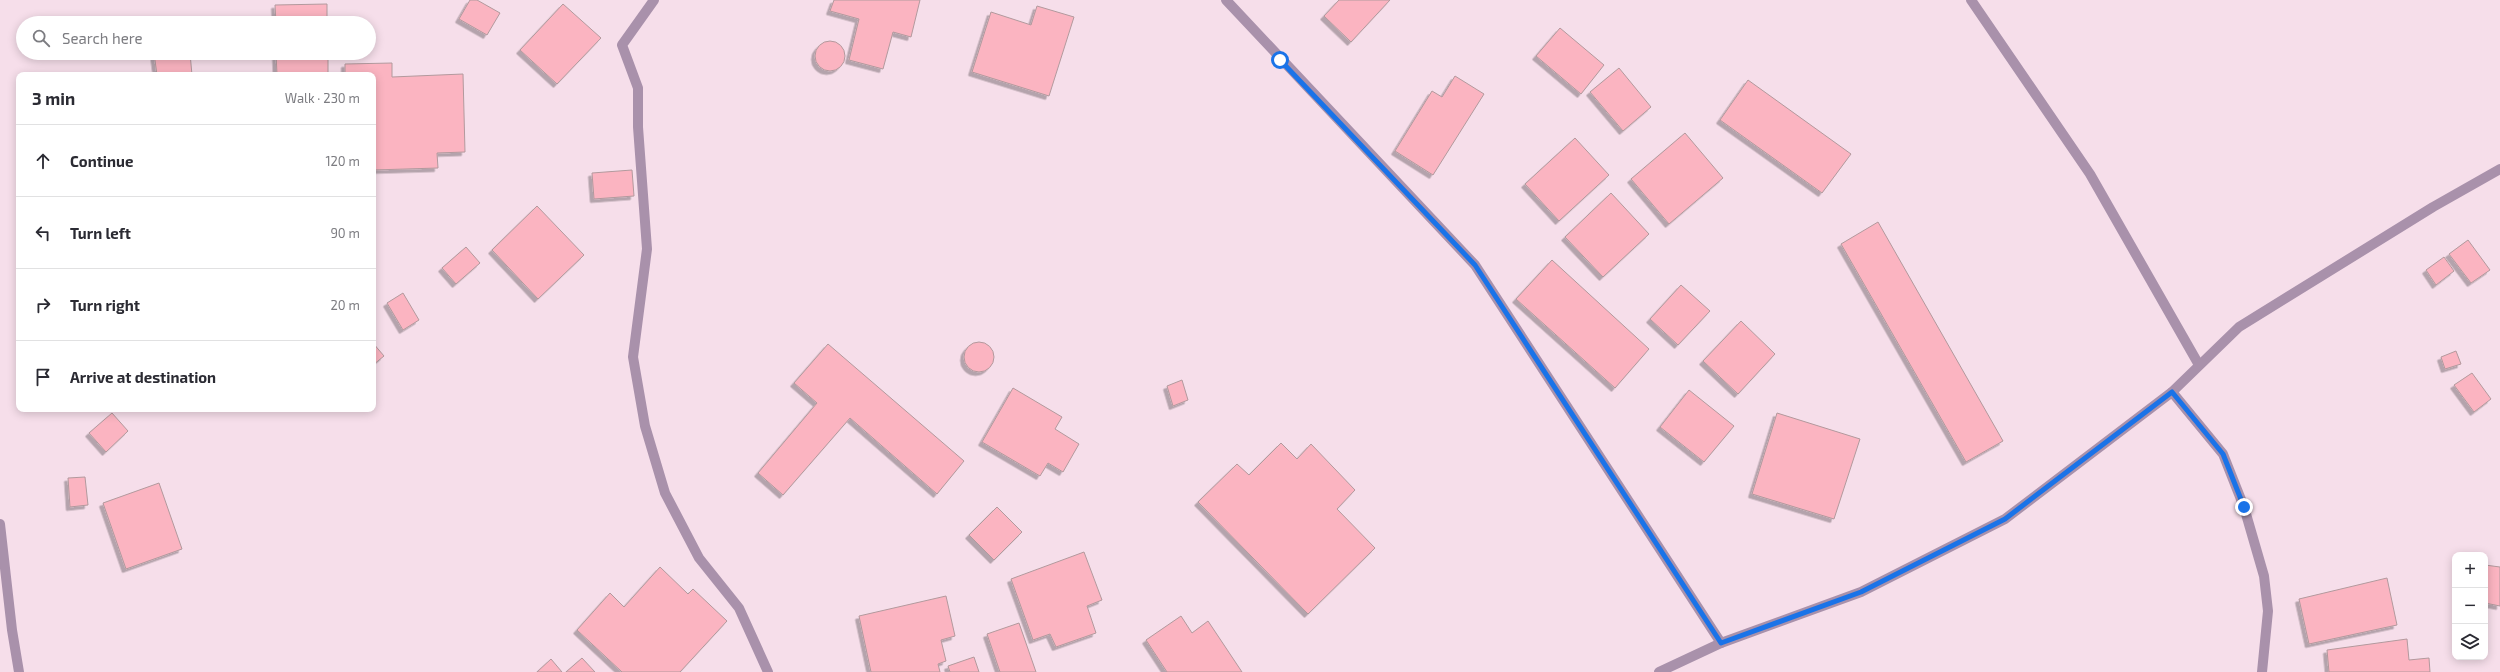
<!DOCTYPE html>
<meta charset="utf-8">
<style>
:root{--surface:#fff;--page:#f7f7f7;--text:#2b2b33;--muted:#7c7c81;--line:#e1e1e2}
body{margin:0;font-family:"Exo 2",sans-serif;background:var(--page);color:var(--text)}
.controls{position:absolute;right:12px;bottom:12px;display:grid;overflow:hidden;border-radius:8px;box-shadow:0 2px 10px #0003}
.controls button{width:36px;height:36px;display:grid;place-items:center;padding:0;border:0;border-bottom:1px solid var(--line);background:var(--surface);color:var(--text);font:20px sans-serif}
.stop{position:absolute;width:12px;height:12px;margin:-9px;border:3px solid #1a73e8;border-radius:50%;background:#fff}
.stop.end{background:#1a73e8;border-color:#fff;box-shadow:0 1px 4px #0008}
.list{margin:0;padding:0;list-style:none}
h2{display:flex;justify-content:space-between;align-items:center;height:52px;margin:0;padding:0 16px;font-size:17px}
h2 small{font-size:13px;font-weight:400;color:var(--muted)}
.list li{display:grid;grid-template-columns:26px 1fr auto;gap:12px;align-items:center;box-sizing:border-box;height:72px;padding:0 16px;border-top:1px solid var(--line)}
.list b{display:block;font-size:15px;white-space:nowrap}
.list em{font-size:13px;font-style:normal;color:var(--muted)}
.icon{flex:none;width:22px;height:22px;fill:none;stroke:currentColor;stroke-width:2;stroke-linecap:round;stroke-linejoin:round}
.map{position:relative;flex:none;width:2500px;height:672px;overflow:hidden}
.search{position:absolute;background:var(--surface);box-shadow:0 2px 10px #0003;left:16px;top:16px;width:360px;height:44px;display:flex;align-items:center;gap:10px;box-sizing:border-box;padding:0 14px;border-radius:22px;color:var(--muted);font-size:15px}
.panel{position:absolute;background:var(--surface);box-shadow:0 2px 10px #0003;left:16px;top:72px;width:360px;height:340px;border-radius:8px}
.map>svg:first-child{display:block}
</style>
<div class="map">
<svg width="2500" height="672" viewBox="0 0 2500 672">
<defs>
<filter id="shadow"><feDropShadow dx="-3.5" dy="3.5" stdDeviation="0" flood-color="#0004"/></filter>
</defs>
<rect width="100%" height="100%" fill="#f6deea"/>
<g fill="#fbb4c1" stroke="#b2999d" filter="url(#shadow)">
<polygon points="470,0 477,0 500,13 487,35 459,19"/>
<polygon points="834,0 920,0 911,37 893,32 883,69 849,60 859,19 830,11"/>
<polygon points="1339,0 1390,0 1351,42 1324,16"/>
<polygon points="327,4 327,23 276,23 275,5"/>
<polygon points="563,4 601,38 557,84 520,50"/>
<polygon points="1037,6 1074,17 1049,96 972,72 991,12 1031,25"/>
<polygon points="1560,28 1604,65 1581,94 1536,56"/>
<circle cx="830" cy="56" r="15"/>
<polygon points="154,53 190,53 192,75 157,75"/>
<polygon points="276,53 328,53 328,75 277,75"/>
<polygon points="392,63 392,77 463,74 465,152 437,153 438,168 373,170 373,75 345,75 345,64"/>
<polygon points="1619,68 1651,107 1623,131 1590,92"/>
<polygon points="1455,76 1484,94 1433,175 1395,151 1432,91 1442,97"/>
<polygon points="1748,80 1851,154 1822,193 1720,120"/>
<polygon points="1685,133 1723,178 1669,224 1631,179"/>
<polygon points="1575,138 1609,175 1559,221 1525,184"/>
<polygon points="632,170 634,196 594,199 592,173"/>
<polygon points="1611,193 1649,234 1603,277 1565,237"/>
<polygon points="537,206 584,255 538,299 492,250"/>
<polygon points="1878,222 2003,441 1966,462 1841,244"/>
<polygon points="2468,240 2490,270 2471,283 2449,254"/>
<polygon points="466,247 480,263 456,284 442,268"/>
<polygon points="2444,257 2454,271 2436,285 2426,270"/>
<polygon points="1552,260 1649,349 1615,388 1516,299"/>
<polygon points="1681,285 1710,311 1678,345 1650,319"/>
<polygon points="403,293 419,320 403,330 387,303"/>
<polygon points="1741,321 1775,354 1738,394 1703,361"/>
<circle cx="979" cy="357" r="15"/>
<polygon points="373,343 384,356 373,365"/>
<polygon points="828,344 964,461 937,494 850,418 783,495 758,473 817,403 794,383"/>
<polygon points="2456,351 2461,364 2445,369 2441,357"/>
<polygon points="2472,373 2491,399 2474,412 2454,385"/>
<polygon points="1182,380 1188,400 1173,406 1167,386"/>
<polygon points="1013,388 1062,417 1055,429 1079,444 1063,472 1048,463 1040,476 982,442"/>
<polygon points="1689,390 1734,426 1704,462 1660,427"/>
<polygon points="112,413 128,431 106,452 89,433"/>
<polygon points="1777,413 1860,439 1834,519 1752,494"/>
<polygon points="1281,443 1297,459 1311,444 1355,490 1337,509 1375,548 1308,614 1198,502 1237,464 1249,475"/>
<polygon points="85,477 88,505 70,507 68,478"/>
<polygon points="159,483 182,549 126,569 103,503"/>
<polygon points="997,507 1022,532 994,560 969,535"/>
<polygon points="1084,552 1102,600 1087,606 1096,633 1056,647 1050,634 1033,640 1011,579"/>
<polygon points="2485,565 2500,567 2500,606 2485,603"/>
<polygon points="660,567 688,594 693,589 727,621 680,672 622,672 577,630 610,593 624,607"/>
<polygon points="2387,578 2397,625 2309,644 2299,599"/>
<polygon points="946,596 955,636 941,640 946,661 938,664 940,672 871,672 859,616"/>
<polygon points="1181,616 1192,633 1208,621 1242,672 1167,672 1146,640"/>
<polygon points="1019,623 1036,672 1000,672 987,634"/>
<polygon points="2407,639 2409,660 2429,658 2430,672 2329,672 2327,650"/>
<polygon points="974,657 979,672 950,672 948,666"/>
<polygon points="582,658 595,672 566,672"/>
<polygon points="551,659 562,672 537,672"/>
</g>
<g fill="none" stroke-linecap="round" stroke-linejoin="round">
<g stroke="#a991ab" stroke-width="10">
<polyline points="654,0 622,45 638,88 638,127 647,249 633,357 645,426 665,493 699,558 739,608 768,672"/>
<polyline points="1226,0 1475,265 1721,643"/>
<polyline points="1971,0 2090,174 2199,365"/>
<polyline points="2172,392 2223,454 2244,507 2264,576 2268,611 2262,672"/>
<polyline points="0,524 12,630 19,672"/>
<polyline points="1659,672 1721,643 1861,592 2005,519 2172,392 2239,327 2433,207 2500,169"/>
</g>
</g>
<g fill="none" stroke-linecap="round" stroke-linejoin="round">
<polyline stroke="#1a73e8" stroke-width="5" points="1280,60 1475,265 1721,643 1861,592 2005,519 2172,392 2223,454 2244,507"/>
</g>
</svg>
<div class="controls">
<button>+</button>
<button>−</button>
<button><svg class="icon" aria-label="layers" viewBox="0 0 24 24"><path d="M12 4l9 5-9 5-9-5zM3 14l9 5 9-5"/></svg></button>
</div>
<div class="stop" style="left:1280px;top:60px"></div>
<div class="stop end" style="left:2244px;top:507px"></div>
<div class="search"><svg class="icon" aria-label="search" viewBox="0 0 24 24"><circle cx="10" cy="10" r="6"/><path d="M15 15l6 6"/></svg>Search here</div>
<section class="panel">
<h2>3 min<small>Walk · 230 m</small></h2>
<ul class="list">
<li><svg class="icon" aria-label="ahead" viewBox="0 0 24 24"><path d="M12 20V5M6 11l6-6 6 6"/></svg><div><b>Continue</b></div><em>120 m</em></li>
<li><svg class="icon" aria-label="left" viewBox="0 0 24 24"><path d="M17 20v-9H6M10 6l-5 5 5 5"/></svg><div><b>Turn left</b></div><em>90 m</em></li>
<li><svg class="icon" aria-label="right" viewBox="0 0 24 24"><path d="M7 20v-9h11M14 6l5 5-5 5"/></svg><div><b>Turn right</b></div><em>20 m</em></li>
<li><svg class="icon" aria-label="arrive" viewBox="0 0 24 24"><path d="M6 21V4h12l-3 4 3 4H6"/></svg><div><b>Arrive at destination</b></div></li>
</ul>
</section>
</div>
